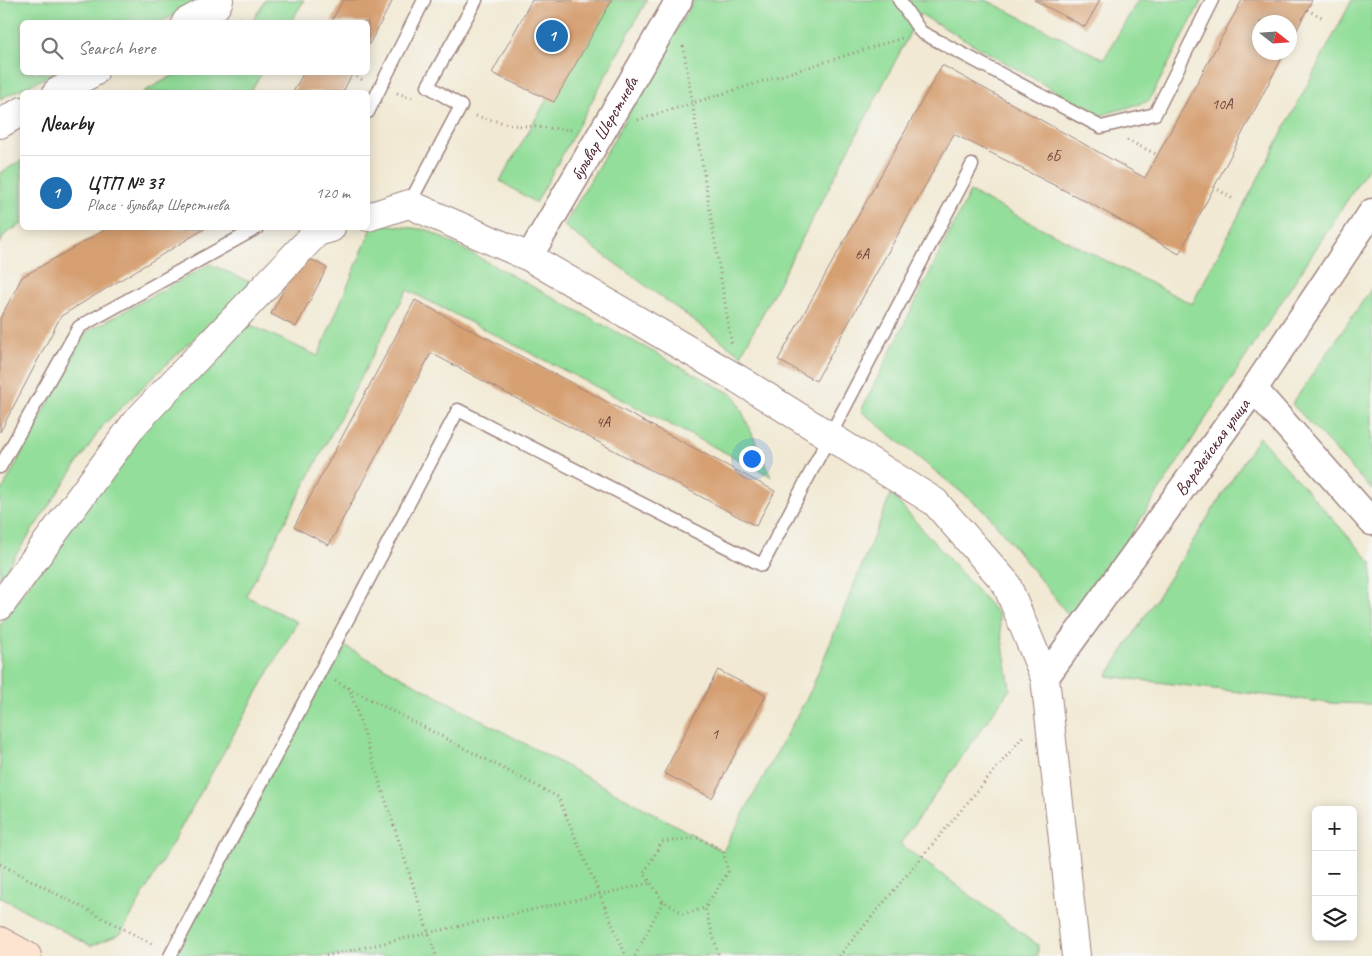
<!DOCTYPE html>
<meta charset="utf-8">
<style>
:root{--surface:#fff;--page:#f6f6f6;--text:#222;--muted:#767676;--line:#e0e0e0;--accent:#1f6fb2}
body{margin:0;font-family:Caveat,sans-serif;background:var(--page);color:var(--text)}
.controls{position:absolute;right:15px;bottom:15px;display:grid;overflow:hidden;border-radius:8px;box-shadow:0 2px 12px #0003}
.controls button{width:45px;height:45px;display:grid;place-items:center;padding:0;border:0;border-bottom:1px solid var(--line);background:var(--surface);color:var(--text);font:25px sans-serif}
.compass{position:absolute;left:1252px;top:15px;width:45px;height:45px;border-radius:50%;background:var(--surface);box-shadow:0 2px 12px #0003;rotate:107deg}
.you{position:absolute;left:751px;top:458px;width:18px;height:18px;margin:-12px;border:4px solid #fff;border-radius:50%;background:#1a73e8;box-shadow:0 0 0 8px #1a73e833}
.badge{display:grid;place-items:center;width:32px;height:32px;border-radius:50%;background:var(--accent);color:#fff;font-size:16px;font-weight:700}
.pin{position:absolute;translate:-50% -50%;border:2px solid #fff;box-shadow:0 1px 5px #0006}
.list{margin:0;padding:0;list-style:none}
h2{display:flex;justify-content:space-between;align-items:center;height:65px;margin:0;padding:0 20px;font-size:21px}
h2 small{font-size:16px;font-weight:400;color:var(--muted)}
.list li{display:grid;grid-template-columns:32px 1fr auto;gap:15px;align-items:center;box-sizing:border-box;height:75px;padding:0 20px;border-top:1px solid var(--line)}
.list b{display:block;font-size:19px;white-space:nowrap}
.list p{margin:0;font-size:16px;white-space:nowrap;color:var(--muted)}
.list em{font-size:16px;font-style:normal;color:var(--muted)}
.icon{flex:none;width:28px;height:28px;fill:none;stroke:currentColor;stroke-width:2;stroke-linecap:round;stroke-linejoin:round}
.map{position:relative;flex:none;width:1372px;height:956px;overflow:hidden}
.search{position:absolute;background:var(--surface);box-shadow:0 2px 12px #0003;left:20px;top:20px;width:350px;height:55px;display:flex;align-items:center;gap:12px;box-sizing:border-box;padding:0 18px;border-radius:8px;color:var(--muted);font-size:19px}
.panel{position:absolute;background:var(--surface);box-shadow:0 2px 12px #0003;left:20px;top:90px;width:350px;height:140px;border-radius:8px}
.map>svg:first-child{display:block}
</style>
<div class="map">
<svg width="1372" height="956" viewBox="0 0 1372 956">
<rect width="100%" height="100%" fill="#f6f6f2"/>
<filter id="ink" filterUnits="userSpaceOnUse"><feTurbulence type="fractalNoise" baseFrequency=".02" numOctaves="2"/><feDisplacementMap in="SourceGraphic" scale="10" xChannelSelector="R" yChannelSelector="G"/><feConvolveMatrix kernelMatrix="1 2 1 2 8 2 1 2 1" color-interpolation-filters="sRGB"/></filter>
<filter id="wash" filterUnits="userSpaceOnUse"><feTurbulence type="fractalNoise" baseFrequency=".0096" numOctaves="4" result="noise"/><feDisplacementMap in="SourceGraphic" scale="20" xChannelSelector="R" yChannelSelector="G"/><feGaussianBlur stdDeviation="1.12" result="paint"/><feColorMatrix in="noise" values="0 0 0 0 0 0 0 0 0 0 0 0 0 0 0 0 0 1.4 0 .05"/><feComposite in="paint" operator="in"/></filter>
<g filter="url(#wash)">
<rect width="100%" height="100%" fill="#f1e9d3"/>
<g fill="#93de9a" stroke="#6e7e62">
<polygon points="0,0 207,0 160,22 22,22 22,72 55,73 0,99"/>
<polygon points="265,0 304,0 291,22 252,22"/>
<polygon points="604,0 647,0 536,203 500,181"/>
<polygon points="694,0 986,0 1104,59 1138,0 1202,0 1149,101 1099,116 920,14 741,355 564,226"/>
<polygon points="1352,0 1372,0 1372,162 1074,622 987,513 861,411 970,192 1192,304"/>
<polygon points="179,72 262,72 262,73 250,92 143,92"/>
<polygon points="22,160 22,224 5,234 0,244 0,173"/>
<polygon points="374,223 428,230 735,396 771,476 407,290 246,596 297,622 121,934 91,946 0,897 0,625 139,432 244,322 318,356"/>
<polygon points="210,264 252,283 104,424 0,578 0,494 85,333"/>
<polygon points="1372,288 1372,490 1292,404"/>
<polygon points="1259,437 1372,563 1372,704 1330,703 1107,676"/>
<polygon points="891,494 998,614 1010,689 900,844 1038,945 1038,956 184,956 175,951 339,643 723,851 811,690"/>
</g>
<g id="blocks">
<g fill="#d59f71">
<polygon points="343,0 393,0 368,46 368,22 331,22"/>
<polygon points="532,0 612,0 554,102 492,73"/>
<polygon points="1034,0 1100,0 1085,27"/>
<polygon points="1242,0 1312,0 1290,43 1290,22 1260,22 1260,52 1285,52 1179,254 1095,206 954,134 816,381 778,360 942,65 1145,178"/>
<polygon points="304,72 353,72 343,92 293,92"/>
<polygon points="108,228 206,228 61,316 0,432 0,319 22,277"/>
<polygon points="302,255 327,268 296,327 271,314"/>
<polygon points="415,300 775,491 756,526 431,353 329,545 294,527"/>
<polygon points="718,670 766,695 712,798 664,773"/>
</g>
</g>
</g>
<g filter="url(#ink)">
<use href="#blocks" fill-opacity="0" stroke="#9e847f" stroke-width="1"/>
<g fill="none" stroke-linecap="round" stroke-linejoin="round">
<defs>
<g id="service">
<polyline points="899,0 921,32 1101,127 1155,114 1212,0"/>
<polyline points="368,112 424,0"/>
<polyline points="409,204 461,106 428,86 476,0"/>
<polyline points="0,467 79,327 257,228"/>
<polyline points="170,956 458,410 762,565 972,165"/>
</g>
<g id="minor">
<path id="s1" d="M529,257L679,0"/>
<polyline points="1254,389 1372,522"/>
<path id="s2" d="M1045,678L1254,389L1372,212"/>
</g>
<g id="tertiary">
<polyline points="186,22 216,6 219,0"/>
<polyline points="57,92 94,72"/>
<polyline points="0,124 22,111"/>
<polyline points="368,217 409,204 529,257 738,379 935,502 1006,583 1045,678 1076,956"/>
<polyline points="0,606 135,423 317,232 331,228"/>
</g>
<polyline id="secondary" points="0,941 27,956"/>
</defs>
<use href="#service" stroke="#9e847f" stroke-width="15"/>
<use href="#minor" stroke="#9e847f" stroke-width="29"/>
<use href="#tertiary" stroke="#9e847f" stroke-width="30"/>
<use href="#secondary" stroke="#9e847f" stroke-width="30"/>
<g stroke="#9e847f" stroke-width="3" stroke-dasharray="1 4" stroke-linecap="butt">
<polyline points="1307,10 1324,18"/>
<polyline points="240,18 249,22"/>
<polyline points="683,46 732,346"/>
<polyline points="352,75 363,80"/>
<polyline points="397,93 412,98"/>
<polyline points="476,116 512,125 574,130"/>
<polyline points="638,120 902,38"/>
<polyline points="1127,140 1158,155"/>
<polyline points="1214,187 1233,199"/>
<polyline points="335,681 558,797 626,956"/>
<polyline points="349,687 436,956"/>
<polyline points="0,864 154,945"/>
<polyline points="663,901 644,873 662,842 699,838 723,851 728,872 705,908"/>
<polyline points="326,956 651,883"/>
<polyline points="635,956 663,901 684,914 705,908 719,956"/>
<polyline points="839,956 1025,734"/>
</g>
<use href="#service" stroke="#fff" stroke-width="12"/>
<use href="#minor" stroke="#fff" stroke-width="26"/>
<use href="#tertiary" stroke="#fff" stroke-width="28"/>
<use href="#secondary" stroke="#fde4d1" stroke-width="28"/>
</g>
</g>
<g text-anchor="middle" stroke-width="4" stroke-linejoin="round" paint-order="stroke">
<g font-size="15" fill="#6d3f3c">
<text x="1222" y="109">10А</text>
<text x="1053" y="161">6Б</text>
<text x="862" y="259">6А</text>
<text x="603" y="427">4А</text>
<text x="715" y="739">1</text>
</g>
<g font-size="18" fill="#4a1f2b" stroke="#f6f6f2">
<text dy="6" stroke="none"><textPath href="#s1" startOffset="149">бульвар Шерстнева</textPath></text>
<text dy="6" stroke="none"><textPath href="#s2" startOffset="285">Варадейская улица</textPath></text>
</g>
</g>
</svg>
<div class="controls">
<button>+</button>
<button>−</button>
<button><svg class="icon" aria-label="layers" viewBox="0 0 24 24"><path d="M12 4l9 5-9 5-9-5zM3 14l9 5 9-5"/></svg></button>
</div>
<svg class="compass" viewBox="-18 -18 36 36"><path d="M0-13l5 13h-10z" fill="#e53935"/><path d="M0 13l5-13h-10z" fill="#767676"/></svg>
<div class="you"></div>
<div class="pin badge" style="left:552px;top:36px">1</div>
<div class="search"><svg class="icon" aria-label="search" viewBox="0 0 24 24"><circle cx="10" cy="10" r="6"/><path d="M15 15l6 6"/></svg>Search here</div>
<section class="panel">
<h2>Nearby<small></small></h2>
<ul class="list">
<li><span class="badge">1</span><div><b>ЦТП № 37</b><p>Place · бульвар Шерстнева</p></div><em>120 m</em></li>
</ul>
</section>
</div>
